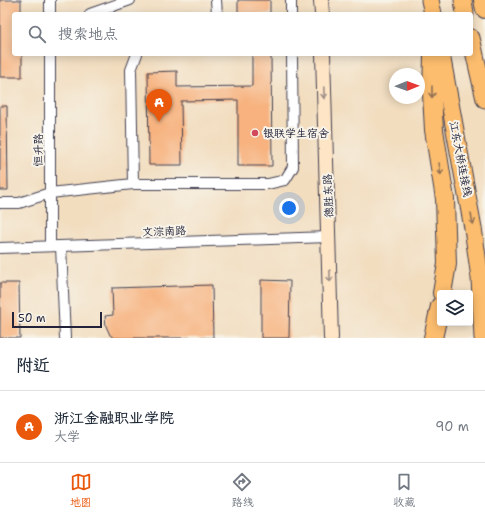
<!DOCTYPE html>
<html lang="zh">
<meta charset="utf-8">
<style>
:root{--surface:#fff;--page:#f6f6f7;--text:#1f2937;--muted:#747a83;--line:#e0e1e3;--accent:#ea580c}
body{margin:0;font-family:"Shantell Sans","LXGW WenKai TC",sans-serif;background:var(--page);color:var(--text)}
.controls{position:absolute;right:12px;bottom:12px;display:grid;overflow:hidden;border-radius:4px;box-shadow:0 2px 10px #0003}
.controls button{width:36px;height:36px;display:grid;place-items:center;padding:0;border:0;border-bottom:1px solid var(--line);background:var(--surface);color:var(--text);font:20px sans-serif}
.compass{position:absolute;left:389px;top:68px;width:36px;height:36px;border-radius:50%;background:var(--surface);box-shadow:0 2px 10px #0003;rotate:89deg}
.scale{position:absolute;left:12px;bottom:10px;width:90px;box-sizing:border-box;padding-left:4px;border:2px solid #22223b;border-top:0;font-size:11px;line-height:14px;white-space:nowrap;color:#22223b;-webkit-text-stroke:3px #f7f3e8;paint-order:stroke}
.you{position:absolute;left:289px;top:208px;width:14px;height:14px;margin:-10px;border:3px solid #fff;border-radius:50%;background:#1a73e8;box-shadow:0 0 0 6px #1a73e833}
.badge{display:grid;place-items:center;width:26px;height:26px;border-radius:50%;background:var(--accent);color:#fff;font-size:13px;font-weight:700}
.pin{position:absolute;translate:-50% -33px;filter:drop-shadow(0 1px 2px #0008)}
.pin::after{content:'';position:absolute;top:21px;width:14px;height:12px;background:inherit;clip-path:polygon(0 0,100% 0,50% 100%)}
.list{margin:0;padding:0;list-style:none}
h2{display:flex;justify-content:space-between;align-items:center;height:52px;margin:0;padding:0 16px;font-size:17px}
h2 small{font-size:13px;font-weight:400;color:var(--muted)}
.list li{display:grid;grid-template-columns:26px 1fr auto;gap:12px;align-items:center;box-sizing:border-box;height:72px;padding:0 16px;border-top:1px solid var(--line)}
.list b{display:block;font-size:15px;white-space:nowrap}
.list p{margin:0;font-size:13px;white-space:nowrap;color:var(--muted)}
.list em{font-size:13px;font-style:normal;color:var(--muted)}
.icon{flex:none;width:22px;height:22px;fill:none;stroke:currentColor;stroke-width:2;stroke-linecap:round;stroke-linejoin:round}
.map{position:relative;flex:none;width:485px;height:338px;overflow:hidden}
.search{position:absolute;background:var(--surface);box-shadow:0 2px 10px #0003;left:12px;right:12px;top:12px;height:44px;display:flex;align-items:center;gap:10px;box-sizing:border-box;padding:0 14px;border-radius:4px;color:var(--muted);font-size:15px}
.sheet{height:124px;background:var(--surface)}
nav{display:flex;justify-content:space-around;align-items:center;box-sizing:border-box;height:56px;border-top:1px solid var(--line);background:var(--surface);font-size:11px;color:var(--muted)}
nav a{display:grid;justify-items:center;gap:2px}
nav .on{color:var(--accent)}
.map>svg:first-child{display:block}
</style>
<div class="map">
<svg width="485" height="338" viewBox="0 0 485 338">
<rect width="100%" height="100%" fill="#f7f3e8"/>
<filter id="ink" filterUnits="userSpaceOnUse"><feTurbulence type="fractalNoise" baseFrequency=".025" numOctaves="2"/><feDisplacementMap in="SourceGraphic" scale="8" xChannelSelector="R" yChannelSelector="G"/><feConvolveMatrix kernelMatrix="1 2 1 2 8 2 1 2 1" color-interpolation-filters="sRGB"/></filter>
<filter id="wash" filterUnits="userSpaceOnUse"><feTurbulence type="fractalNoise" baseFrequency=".012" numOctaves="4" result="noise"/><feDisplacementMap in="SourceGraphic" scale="16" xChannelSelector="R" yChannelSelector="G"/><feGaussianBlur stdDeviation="0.9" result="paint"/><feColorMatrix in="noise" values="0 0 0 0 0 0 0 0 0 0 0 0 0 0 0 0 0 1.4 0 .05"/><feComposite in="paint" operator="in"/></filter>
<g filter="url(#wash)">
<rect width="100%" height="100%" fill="#f2ddbf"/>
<g id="blocks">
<g fill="#f7b27f">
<polygon points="0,0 21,0 21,14 14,14 14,54 22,54 22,77 0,77"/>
<rect x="238" y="0" width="32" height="14"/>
<polygon points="252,54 271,54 272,166 238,166 238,100 181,101 182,165 149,165 148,72 177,71 177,87 252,86"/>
<polygon points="0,106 7,106 8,190 0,190"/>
<polygon points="261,280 290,281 289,338 261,338"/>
<polygon points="0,283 19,283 20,338 0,338"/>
<polygon points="212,285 213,338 114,338 110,335 106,326 105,316 113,315 112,288"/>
</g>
</g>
</g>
<g filter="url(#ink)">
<use href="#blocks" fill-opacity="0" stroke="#413e4f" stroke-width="1"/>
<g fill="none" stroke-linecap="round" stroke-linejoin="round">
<defs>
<g id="minor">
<polyline points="50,0 50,14"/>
<polyline points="216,0 217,14"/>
<polyline points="291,0 291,14"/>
<polyline points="90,14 130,0"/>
<polyline points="133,184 131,70 137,54"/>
<polyline points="0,203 19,203 50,193 133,184 268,184 285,180 293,167 292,54"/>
<polyline points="50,246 50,54"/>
<polyline points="61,246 65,338"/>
<polyline points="0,248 329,237"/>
</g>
<g id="secondary">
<polyline points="321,0 322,14"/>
<polyline points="323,54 331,338"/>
</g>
<g id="trunk">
<polyline points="430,0 433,14"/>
<polyline points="463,0 465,14"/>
<polyline points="471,38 485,99"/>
<polyline points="441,54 473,228 480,278 483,338"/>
</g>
<g id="motorway">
<polyline points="483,0 485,9"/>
<polyline points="433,54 432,94 434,130 445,199 447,264 442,293"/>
<polyline points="433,338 440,306"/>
</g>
</defs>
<use href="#minor" stroke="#413e4f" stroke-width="12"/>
<use href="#secondary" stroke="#413e4f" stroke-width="16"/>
<use href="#trunk" stroke="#413e4f" stroke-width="19"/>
<use href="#motorway" stroke="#413e4f" stroke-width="20"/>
<use href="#minor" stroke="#fff" stroke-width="10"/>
<use href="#secondary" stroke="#fee5c5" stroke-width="14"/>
<use href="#trunk" stroke="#fcbd6e" stroke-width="17"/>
<use href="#motorway" stroke="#fcbd6e" stroke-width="18"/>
</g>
<defs><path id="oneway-shaft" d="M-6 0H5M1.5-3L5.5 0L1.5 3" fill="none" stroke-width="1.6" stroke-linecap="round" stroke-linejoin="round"/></defs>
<g stroke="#8f7054">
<use href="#oneway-shaft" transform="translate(432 92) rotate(90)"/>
<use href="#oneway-shaft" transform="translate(440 169) rotate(81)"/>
<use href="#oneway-shaft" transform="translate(472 219) rotate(80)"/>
</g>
<g stroke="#9b8d87">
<use href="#oneway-shaft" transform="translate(324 93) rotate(88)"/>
<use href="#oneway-shaft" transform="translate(330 276) rotate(89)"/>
</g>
</g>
<circle fill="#d1495b" stroke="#f7f3e8" stroke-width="1.5" cx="255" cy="133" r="4"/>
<g text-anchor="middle" stroke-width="4" stroke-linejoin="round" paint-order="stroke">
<g font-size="11" fill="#22223b" stroke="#f7f3e8" text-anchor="start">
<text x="263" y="137">银联学生宿舍</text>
</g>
<g font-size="11" fill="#22223b" stroke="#f7f3e8">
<text transform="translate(38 150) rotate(-90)" y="4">恒升路</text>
<text transform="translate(461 159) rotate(79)" y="4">江东大桥连接线</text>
<text transform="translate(328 196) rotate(-92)" y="4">德胜东路</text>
<text transform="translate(164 231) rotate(-2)" y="4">文淙南路</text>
</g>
</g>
</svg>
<div class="controls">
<button><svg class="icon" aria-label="layers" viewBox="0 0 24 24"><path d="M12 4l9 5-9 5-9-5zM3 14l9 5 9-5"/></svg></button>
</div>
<svg class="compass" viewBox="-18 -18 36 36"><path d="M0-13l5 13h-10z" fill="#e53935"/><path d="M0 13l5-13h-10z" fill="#747a83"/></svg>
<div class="scale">50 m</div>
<div class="you"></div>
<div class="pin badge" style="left:159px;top:122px">A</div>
<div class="search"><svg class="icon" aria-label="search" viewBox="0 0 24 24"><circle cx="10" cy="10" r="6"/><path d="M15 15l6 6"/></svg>搜索地点</div>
</div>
<section class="sheet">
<h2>附近<small></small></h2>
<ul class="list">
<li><span class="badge">A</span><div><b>浙江金融职业学院</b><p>大学</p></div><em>90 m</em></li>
</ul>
</section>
<nav>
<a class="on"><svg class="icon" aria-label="map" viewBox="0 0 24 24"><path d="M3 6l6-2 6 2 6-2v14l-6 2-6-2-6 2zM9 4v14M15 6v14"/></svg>地图</a>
<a><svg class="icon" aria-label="directions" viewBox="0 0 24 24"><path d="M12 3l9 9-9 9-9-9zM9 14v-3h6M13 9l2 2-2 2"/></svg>路线</a>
<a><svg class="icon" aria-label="saved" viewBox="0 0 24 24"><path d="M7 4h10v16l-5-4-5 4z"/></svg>收藏</a>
</nav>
